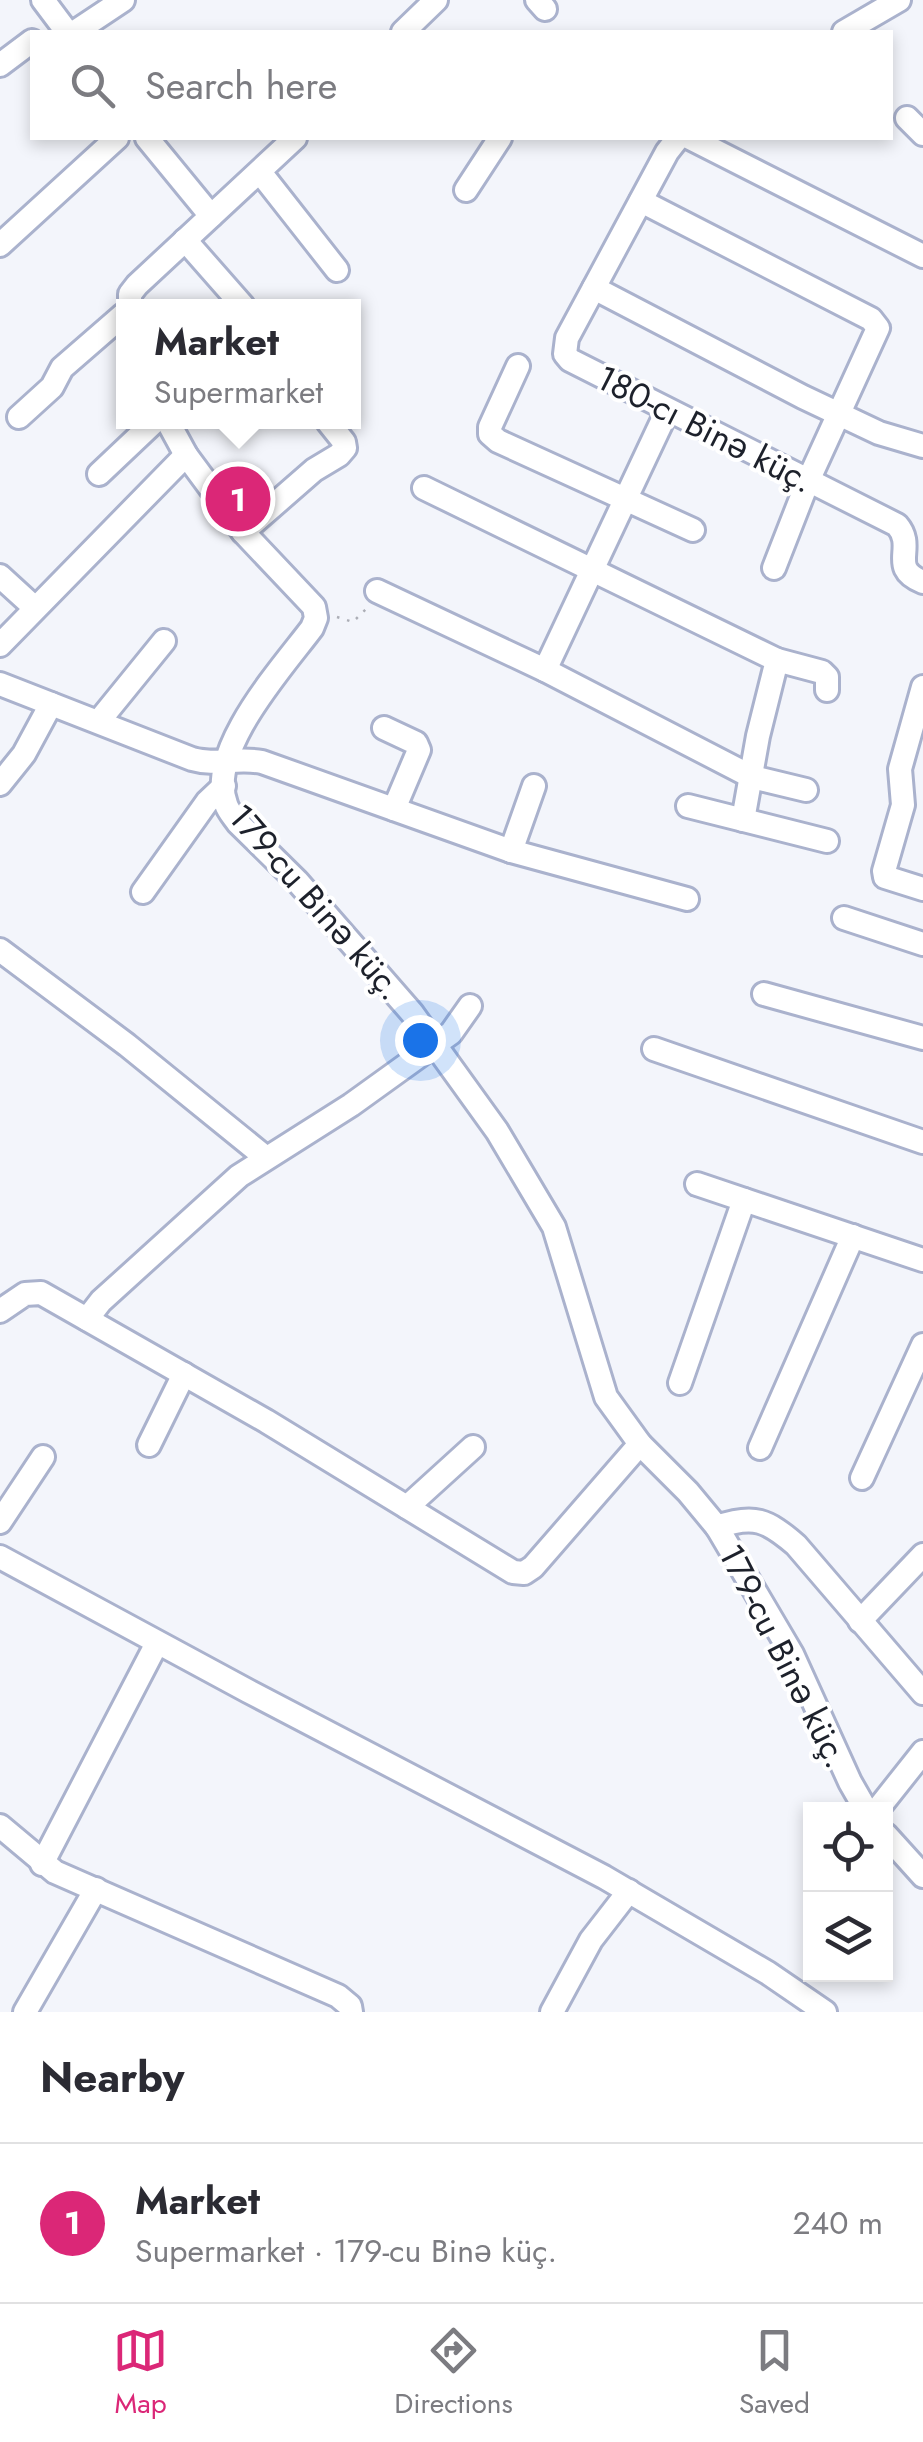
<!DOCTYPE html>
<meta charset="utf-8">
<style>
:root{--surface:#fff;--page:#f2f2f3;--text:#2b2b33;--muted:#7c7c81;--line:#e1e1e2;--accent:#db2777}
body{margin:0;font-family:Jost,sans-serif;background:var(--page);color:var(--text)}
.controls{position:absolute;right:30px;bottom:30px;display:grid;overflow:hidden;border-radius:0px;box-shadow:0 5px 15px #0003}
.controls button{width:90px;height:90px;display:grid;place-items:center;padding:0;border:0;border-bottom:2px solid var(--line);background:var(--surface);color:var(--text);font:50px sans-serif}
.you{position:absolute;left:420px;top:1040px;width:35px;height:35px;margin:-25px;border:8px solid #fff;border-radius:50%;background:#1a73e8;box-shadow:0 0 0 15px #1a73e833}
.badge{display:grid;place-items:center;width:65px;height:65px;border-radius:50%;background:var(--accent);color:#fff;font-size:32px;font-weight:700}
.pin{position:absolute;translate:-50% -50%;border:5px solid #fff;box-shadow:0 2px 10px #0006}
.popup{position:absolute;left:116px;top:299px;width:245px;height:130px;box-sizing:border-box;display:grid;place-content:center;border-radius:0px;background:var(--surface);filter:drop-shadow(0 2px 8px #0005);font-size:32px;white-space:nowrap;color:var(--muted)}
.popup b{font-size:38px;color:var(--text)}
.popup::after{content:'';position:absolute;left:50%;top:100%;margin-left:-20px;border:20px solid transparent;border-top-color:var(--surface)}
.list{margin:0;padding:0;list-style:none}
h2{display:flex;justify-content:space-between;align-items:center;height:130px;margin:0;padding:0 40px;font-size:42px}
h2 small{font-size:32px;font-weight:400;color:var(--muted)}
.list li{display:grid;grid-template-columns:65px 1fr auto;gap:30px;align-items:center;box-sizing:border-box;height:160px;padding:0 40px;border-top:2px solid var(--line)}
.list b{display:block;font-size:38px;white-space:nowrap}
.list p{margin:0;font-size:32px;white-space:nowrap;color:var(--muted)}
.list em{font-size:32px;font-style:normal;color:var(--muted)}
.icon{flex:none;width:55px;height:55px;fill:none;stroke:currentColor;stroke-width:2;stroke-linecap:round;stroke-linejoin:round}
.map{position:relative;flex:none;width:923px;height:2012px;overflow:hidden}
.search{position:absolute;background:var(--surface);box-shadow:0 5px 15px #0003;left:30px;right:30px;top:30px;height:110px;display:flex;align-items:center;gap:25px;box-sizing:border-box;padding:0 35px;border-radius:0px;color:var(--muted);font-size:38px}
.sheet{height:290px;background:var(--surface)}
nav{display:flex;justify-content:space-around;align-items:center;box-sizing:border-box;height:140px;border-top:2px solid var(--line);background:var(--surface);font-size:28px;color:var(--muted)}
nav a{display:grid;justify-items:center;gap:5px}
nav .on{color:var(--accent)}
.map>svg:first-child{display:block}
</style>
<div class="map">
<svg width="923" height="2012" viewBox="0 0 923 2012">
<rect width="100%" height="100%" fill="#f3f5fb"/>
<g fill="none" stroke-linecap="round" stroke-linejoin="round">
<defs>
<g id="minor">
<polyline points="43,0 67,32"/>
<polyline points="537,0 545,9"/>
<polyline points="75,32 123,0"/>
<polyline points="403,32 436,0"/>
<polyline points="844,32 899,0"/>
<polyline points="0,65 32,41"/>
<polyline points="907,118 923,134"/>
<polyline points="147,138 211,216"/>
<path d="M678,138L667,152L567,338L565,354L570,360L897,525C917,548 887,568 923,582"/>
<polyline points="690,138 923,256"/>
<polyline points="260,172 337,270"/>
<polyline points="466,190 500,138"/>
<polyline points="641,201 871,319 878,328 808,481 774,568"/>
<polyline points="185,240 243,306"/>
<polyline points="0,245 117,138"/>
<polyline points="594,288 803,397 879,433 923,446"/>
<polyline points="130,306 130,294 137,285 295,138"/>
<polyline points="518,366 490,427 490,434 498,441 693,530"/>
<polyline points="19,417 52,387 62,368 123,315"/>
<path d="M168,422L186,455L243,532L314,607L316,618L312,628C282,668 206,751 226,804C228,811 234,817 238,823L297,881L412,1013L497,1131L554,1227L606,1397L640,1444L688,1492L717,1527L792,1654L850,1782L866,1810"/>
<polyline points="99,474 154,422"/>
<polyline points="424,488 777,660 758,736 743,820"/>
<polyline points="243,532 314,470 339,455 345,448 344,442 328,422"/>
<polyline points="0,576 35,608"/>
<polyline points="377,591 545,670 752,777 806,790"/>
<polyline points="0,645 186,455"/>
<polyline points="777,660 822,672 827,677 827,690"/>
<polyline points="545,670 667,411"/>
<path d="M0,684L192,759C216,766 237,757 262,762L511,851L687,899"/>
<polyline points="923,687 900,769 903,805 884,871 885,877 923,889"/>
<polyline points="99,721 164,641"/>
<polyline points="384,728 416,743 419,750 394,809"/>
<polyline points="0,784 24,754 51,704"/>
<polyline points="688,806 827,841"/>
<polyline points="511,851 534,786"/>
<polyline points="143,892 207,802 224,786"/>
<polyline points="844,918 923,944"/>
<polyline points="0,950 127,1045 265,1157"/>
<polyline points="764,994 923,1038"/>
<polyline points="654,1049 923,1142"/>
<polyline points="697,1184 923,1260"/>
<polyline points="0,1311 25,1294 41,1293 266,1421 513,1572 524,1573 533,1567 640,1444"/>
<polyline points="87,1319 101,1301 239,1176 351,1105 451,1033 470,1006"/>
<polyline points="680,1383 744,1200"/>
<polyline points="149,1445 184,1374"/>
<polyline points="760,1448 853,1236"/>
<polyline points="862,1478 923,1345"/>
<polyline points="407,1507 473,1447"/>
<polyline points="0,1522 43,1457"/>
<path d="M717,1527C754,1514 767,1520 796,1545L923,1693"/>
<polyline points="0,1557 248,1691 604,1877 768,1973 825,2012"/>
<polyline points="860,1621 923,1555"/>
<polyline points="877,1810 923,1752"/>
<polyline points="0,1826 55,1872 338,1996 350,2006 351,2012"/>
<polyline points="886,1835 923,1876"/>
<polyline points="42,1864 157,1643"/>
<polyline points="25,2012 96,1889"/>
<polyline points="552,2012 591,1940 629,1891"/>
</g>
</defs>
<use href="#minor" stroke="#aab2cd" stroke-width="28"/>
<polyline stroke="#acaeb6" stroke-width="2.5" stroke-dasharray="2.5 8" stroke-linecap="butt" points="337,617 353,622 367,608"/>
<use href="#minor" stroke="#fff" stroke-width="22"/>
</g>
<g text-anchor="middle" stroke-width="8" stroke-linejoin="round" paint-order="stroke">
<g font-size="35" fill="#1d212b" stroke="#fff">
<text transform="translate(705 429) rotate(27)" y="12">180-cı Binə küç.</text>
<text transform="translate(316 902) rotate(49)" y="12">179-cu Binə küç.</text>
<text transform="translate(784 1656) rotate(63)" y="12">179-cu Binə küç.</text>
</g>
</g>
</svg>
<div class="controls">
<button><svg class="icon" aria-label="locate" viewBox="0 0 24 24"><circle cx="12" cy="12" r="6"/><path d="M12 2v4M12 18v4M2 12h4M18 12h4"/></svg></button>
<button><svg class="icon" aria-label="layers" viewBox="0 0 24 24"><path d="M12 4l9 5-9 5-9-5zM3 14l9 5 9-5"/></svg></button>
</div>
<div class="you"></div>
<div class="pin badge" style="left:238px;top:499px">1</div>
<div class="popup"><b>Market</b>Supermarket</div>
<div class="search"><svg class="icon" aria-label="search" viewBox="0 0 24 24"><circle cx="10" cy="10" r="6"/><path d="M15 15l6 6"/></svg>Search here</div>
</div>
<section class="sheet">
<h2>Nearby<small></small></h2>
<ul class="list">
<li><span class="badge">1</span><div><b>Market</b><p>Supermarket · 179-cu Binə küç.</p></div><em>240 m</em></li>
</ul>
</section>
<nav>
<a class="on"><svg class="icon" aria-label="map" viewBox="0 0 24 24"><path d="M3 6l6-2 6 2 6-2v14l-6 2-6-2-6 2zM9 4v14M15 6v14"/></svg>Map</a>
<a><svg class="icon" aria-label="directions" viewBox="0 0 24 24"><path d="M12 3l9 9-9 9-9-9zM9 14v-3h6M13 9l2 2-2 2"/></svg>Directions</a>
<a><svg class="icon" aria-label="saved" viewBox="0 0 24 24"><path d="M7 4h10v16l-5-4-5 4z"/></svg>Saved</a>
</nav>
